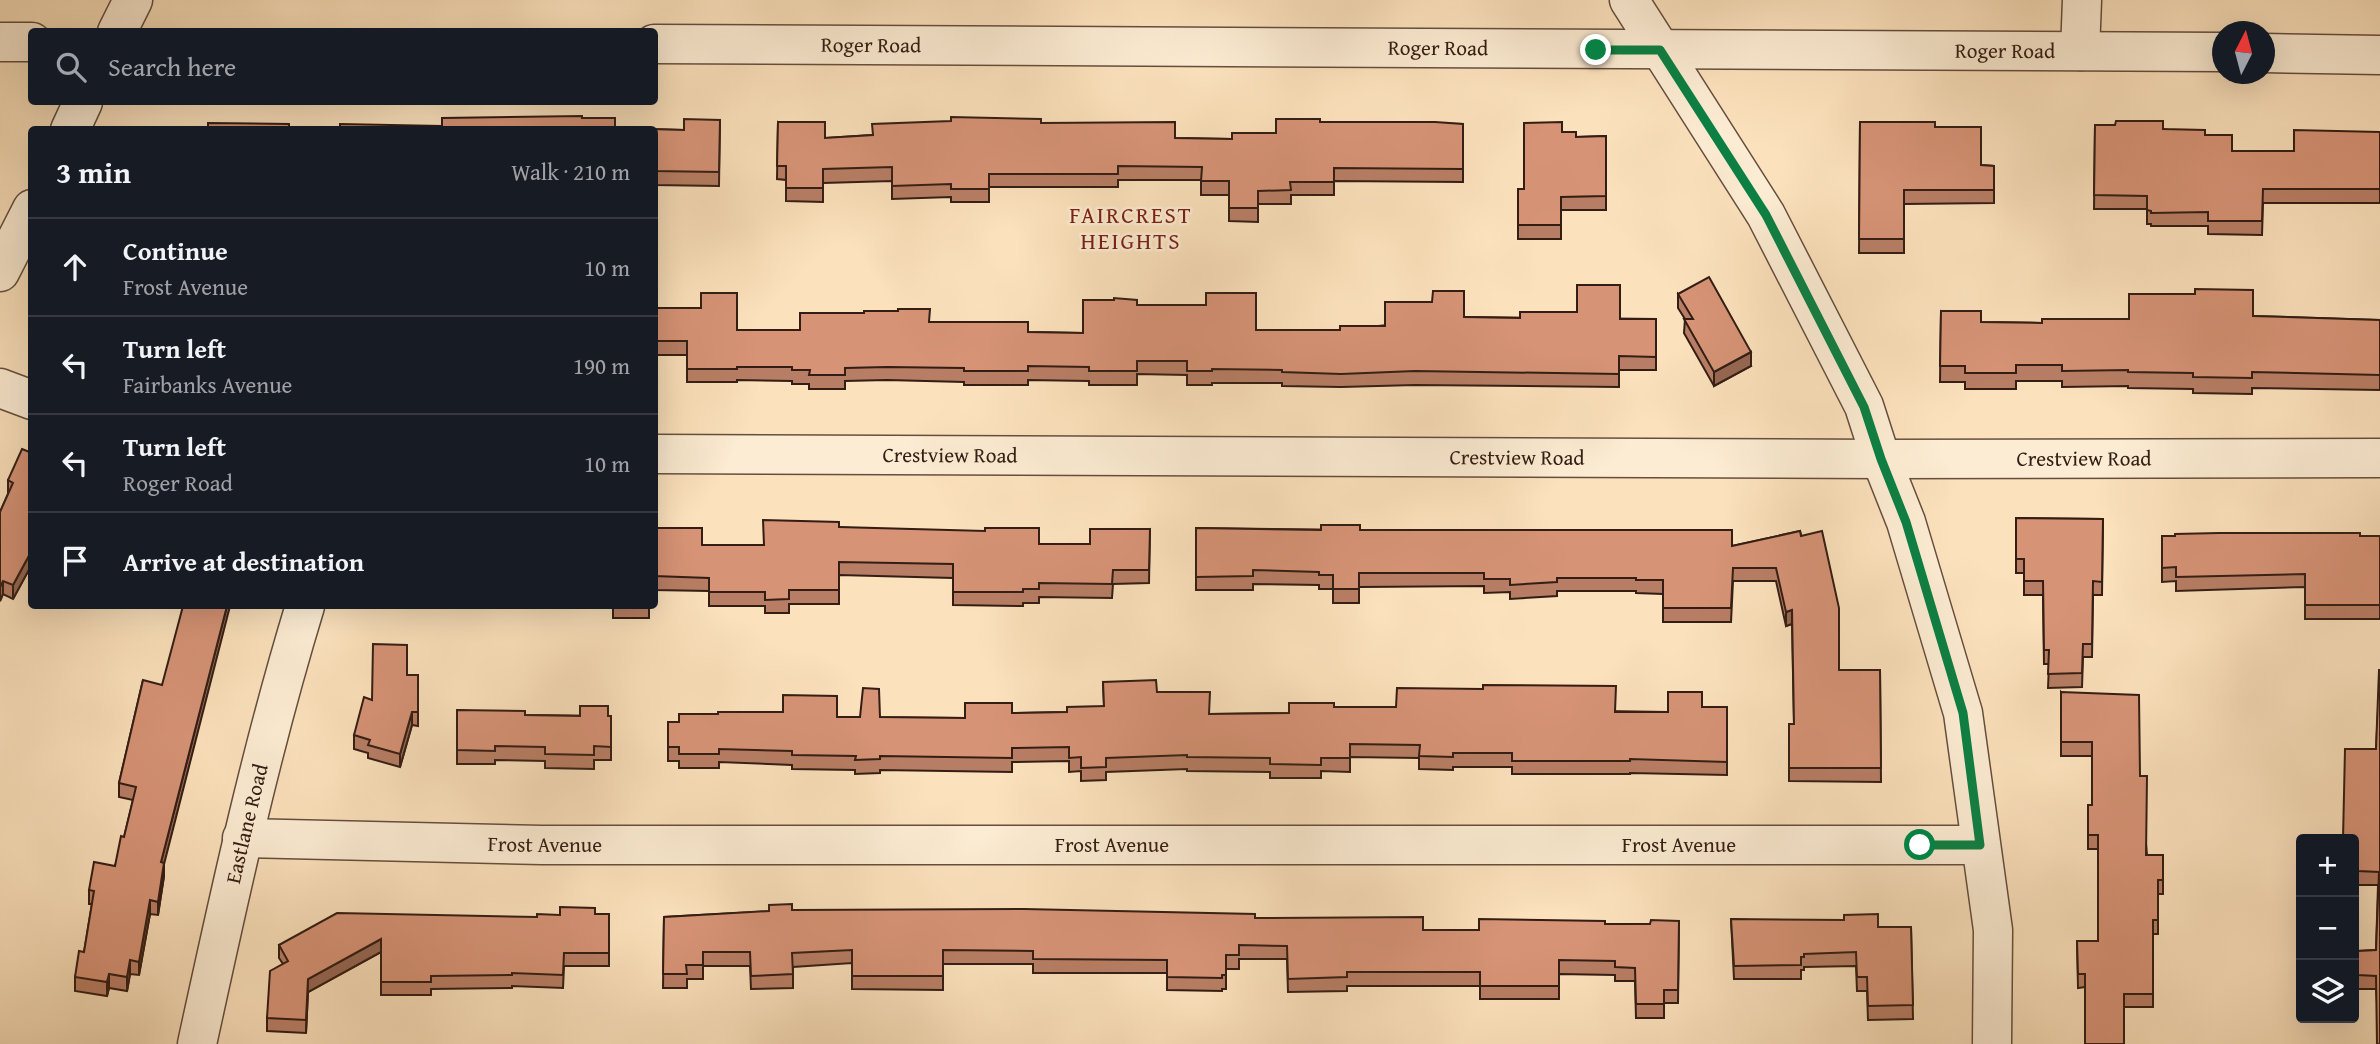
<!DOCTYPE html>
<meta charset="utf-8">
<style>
:root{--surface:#171b24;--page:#242831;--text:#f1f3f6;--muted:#9ea1a6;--line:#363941}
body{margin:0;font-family:"Gentium Book Plus",serif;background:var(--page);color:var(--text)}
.controls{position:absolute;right:21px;bottom:21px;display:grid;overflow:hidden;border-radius:7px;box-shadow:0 7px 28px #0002}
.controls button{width:63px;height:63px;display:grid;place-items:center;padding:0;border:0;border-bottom:2px solid var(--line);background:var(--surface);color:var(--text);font:35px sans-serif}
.compass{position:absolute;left:2212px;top:21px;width:63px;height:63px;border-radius:50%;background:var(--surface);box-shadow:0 7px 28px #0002;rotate:6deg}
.stop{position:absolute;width:21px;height:21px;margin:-16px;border:5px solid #0b8043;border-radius:50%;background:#fff}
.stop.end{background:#0b8043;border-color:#fff;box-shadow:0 2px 7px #0008}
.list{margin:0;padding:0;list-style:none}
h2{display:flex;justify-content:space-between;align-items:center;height:91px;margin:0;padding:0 28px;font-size:30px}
h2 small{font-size:23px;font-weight:400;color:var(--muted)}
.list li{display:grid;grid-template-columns:46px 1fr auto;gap:21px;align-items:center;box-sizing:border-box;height:98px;padding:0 28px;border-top:2px solid var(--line)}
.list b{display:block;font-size:26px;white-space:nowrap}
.list p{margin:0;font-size:23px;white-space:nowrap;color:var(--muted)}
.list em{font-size:23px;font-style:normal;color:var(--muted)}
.icon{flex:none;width:38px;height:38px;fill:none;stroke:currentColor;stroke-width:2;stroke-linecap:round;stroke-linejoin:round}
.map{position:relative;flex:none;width:2380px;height:1044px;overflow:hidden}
.search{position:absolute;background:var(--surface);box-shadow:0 7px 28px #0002;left:28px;top:28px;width:630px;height:77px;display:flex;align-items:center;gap:18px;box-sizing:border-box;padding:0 24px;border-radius:7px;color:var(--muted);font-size:26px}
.panel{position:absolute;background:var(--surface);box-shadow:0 7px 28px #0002;left:28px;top:126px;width:630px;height:483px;border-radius:7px}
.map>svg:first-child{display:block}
</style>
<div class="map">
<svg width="2380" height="1044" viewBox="0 0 2380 1044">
<rect width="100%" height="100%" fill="#fbe1bc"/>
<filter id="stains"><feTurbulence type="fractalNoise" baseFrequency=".00286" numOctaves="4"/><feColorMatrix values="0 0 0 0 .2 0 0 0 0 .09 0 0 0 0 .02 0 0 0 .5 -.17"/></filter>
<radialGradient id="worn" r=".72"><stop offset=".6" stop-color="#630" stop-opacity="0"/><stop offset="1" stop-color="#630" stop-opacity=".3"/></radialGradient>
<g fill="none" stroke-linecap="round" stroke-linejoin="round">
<defs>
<g id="minor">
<polyline points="1629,0 1766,215 1864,406 1881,459 1906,522 1963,713 1993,930 1992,1044"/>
<polyline points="117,32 133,0"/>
<polyline points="0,42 32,42"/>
<path id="s1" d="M654,44L2222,52"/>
<polyline points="2080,51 2082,0"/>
<polyline points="2264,53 2380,55"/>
<polyline points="70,130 83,102"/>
<polyline points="0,272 32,209"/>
<polyline points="0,388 32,400"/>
<path id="s2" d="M654,454L1881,459L2380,458"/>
<path id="s3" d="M242,838L542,845H1980"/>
<path id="s4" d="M197,1044C229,897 261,750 305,606"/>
</g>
</defs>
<use href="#minor" stroke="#654e3e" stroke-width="41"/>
<use href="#minor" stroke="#fcecd3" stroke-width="38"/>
</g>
<g fill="#b87e65" stroke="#331d14" stroke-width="2">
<polygon points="582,118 615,128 684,130 720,120 719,186 654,185 654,130 208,130 289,128 340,128 442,126"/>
<polygon points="778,122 825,138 872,135 1041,123 1175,138 1232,139 1276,133 1320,122 1463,124 1463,182 1334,181 1334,195 1291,195 1291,204 1258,204 1258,222 1229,221 1229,195 1201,195 1201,180 1118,180 1118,187 989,187 989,202 951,202 951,197 892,199 892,181 823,183 823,202 786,201 786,180 777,179"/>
<polygon points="1860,122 1935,127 1981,165 1994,166 1994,203 1904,204 1904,253 1859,253"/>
<polygon points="2095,125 2163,129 2205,135 2232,151 2294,151 2380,132 2380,203 2263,203 2262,235 2208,234 2208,226 2151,226 2151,224 2147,224 2147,209 2094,209"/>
<polygon points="1562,132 1576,137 1606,136 1606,210 1561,210 1561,239 1518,239 1518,189 1524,189"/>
<polygon points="1678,294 1751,366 1714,386 1684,333 1685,319 1678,308"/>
<polygon points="1137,305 1256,330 1340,330 1464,317 1656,319 1656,370 1619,370 1619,387 1415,385 1341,387 1282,386 1282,383 1212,383 1212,385 1187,385 1187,375 1137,374 1137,385 1089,385 1089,381 1028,380 1028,385 964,385 964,382 887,380 845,381 845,389 809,389 809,384 792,384 792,381 737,380 737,382 687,382 687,355 654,355 654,308 737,330 800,330 929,322 1028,332 1083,333"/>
<polygon points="1941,311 1981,322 2042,323 2253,316 2380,320 2380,390 2252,388 2252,394 2193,393 2193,389 2128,388 2128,386 2062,387 2062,381 2016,381 2016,389 1965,389 1965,382 1940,382"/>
<polygon points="32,453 32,564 13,599 3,594 0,601 0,512 8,494 8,480"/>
<polygon points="2016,518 2103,519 2102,595 2093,595 2092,657 2083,657 2082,687 2048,688 2049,664 2044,664 2043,595 2024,595 2024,573 2016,573"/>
<polygon points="839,527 1039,544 1090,544 1150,529 1149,583 1113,584 1112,598 1039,597 1039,603 1023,603 1023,606 953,605 953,578 839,575 839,604 789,604 789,613 765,613 765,606 709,606 709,591 654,590 654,528 702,545 763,545"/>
<polygon points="1196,528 1360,530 1732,546 1800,531 1839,670 1880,670 1881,782 1789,781 1789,724 1794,724 1792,624 1786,626 1776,581 1733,581 1731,622 1663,622 1663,594 1636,593 1636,591 1557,591 1557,596 1510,599 1510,592 1484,593 1484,586 1359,587 1359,603 1333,603 1333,589 1319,589 1319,585 1253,584 1253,590 1196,590"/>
<polygon points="2162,536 2380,536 2380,619 2305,619 2305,587 2176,591 2176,581 2162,582"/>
<rect x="613" y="606" width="36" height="12"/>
<polygon points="2380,670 2380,1044 2376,989 2358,989 2358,951 2376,950 2378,885 2358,885 2358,860 2354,860 2354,839 2376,749"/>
<polygon points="407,675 418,675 418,726 412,725 400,767 368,758 368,753 354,749 354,735 372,700"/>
<polygon points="143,680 164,863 164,876 158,915 150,914 139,975 130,974 127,991 109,988 107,996 75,991 75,977 84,952 92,904 89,904 89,890 115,866 124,837 133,800 119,797 119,783"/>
<polygon points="1103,682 1157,692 1210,714 1289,713 1334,707 1668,712 1702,707 1727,707 1727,775 1630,773 1630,774 1512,774 1512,767 1453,767 1453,770 1419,769 1419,758 1350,757 1350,772 1321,771 1321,778 1270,778 1270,772 1187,771 1187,769 1106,772 1106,780 1081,781 1081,771 1069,772 1069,761 1012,762 1012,772 880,770 880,773 855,774 855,770 792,769 792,765 719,762 719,768 679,768 679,761 668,761 668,722 679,722 783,712 837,717 965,718 1012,713 1067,712 1104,706"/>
<polygon points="2061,692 2140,776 2147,855 2163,855 2163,894 2158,894 2158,934 2153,934 2153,1007 2124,1007 2085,987 2078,988 2077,941 2098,941 2098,849 2088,849 2088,805 2092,805 2092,756 2061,756"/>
<polygon points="457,710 525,715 611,716 611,760 594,760 594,769 545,768 545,761 495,760 495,764 457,764"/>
<polygon points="792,910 1255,918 1423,930 1479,930 1605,924 1650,924 1679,921 1678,1003 1664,1003 1664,1018 1636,1018 1635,981 1615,981 1615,975 1559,974 1559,999 1480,999 1480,986 1347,986 1347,991 1288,992 1287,959 1239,959 1239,969 1226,969 1226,989 1222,989 1222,991 1167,990 1167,973 1033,973 1033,964 943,964 943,990 852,989 852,963 793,967 793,988 751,989 750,966 703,966 703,979 687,979 687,988 663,988 664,917"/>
<polygon points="595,914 609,914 609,966 564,966 563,988 512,986 512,988 431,989 431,995 381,995 381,952 308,992 306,1033 267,1031 267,1018 283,964 279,958 279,945 537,917 560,915"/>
<polygon points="1731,919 1878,927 1911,927 1913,1019 1868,1020 1867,991 1857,991 1856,966 1804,967 1804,970 1801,970 1801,979 1734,979"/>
</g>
<g fill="#966753" stroke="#331d14" stroke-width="2">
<polygon points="1751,352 1751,366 1714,386 1714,372"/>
<polygon points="32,550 32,564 13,599 13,585"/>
<polygon points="3,581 3,594 0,601 0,587"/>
<polygon points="227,606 230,606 161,876 161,862"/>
<polygon points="1792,610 1792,624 1786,626 1786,612"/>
<polygon points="412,712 412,725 400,767 400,754"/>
<polygon points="164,863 164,876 158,915 158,902"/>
<polygon points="150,900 150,914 139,975 139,962"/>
<polygon points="381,939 381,952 308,992 306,1033 308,979"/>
<polygon points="130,960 130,974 127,991 127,977"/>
<polygon points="109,974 109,988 107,996 107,982"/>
</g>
<g fill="#d69376" stroke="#331d14" stroke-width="2">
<polygon points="582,116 582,118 615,118 615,128 684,130 684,119 720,120 719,172 654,171 654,130 208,130 208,123 289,124 289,128 340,128 340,124 442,126 442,118"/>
<polygon points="951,117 1041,119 1041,123 1175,122 1175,138 1232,139 1232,133 1276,133 1276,119 1320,119 1320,122 1435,122 1463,124 1463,169 1334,168 1334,182 1290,182 1291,190 1258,191 1258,208 1229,208 1229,181 1201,181 1202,167 1118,166 1118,174 989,174 989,189 951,189 951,184 892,186 892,167 823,169 823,188 786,188 786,166 777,166 778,122 825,122 825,138 873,135 872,124 951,121"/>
<polygon points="2116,121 2163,121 2163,129 2205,130 2205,135 2232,135 2232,151 2294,151 2294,130 2380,132 2380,189 2263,189 2262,221 2208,221 2208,212 2151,213 2151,211 2147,210 2147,196 2094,195 2095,125 2115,125"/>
<polygon points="1562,122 1562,132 1576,132 1576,137 1606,136 1606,196 1561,197 1561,225 1518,225 1518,189 1524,189 1524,123"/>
<polygon points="1860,122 1935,122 1935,127 1981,127 1981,165 1994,166 1994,190 1904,190 1904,239 1859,239"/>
<polygon points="1709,277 1751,352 1714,372 1684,319 1693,319 1678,294"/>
<polygon points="1577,285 1620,285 1620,319 1656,319 1656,357 1619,356 1619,374 1415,371 1341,374 1282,372 1282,370 1212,369 1212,371 1187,371 1187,361 1137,361 1137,371 1089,371 1089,367 1028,366 1028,371 964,371 964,368 887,367 845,368 845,375 809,375 810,370 792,370 792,367 737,367 737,369 687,369 687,341 654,341 654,308 701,308 701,293 737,293 737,330 800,330 800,313 864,313 864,311 898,311 898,309 930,309 929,322 1028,322 1028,332 1083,333 1083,300 1114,300 1114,298 1137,300 1137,305 1206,305 1206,293 1256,293 1256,330 1340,330 1340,326 1385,326 1385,302 1432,302 1433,291 1464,291 1464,317 1520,318 1520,312 1577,312"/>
<polygon points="2195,289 2253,290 2253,316 2380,320 2380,375 2252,372 2252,378 2193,377 2193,373 2128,372 2128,370 2062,371 2062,365 2016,365 2016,373 1965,373 1965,366 1940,366 1941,311 1981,311 1981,322 2042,323 2042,319 2129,319 2129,294 2195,294"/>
<polygon points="22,449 32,453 32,550 13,585 3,581 0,587 0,512 13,483 8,480"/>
<polygon points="2016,518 2103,519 2102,582 2093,581 2092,644 2083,644 2082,673 2048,674 2049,650 2044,650 2043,581 2024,581 2024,559 2016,559"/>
<polygon points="763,520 839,522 839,527 985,531 985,528 1039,528 1039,544 1090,544 1090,529 1150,529 1149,570 1113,570 1112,584 1039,583 1039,589 1023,589 1023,592 953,592 953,564 839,562 839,590 789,590 789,599 765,600 765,592 709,592 709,578 654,576 654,528 702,528 702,545 764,545"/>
<polygon points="1321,525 1360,525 1360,530 1732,530 1732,546 1800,531 1801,536 1822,531 1839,608 1839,670 1880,670 1881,768 1789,768 1789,724 1794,724 1792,610 1786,612 1776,568 1733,568 1731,608 1663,608 1663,580 1636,580 1636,578 1557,578 1557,582 1510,585 1510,579 1484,579 1484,573 1359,573 1359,589 1333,589 1333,575 1319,575 1319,572 1253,570 1253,576 1196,577 1196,528 1321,530"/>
<polygon points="2219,533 2360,533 2360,536 2380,536 2380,605 2305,605 2305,574 2176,577 2176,567 2162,568 2162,536 2175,536 2175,534"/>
<polygon points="183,606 227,606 161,862 164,863 158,902 150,900 139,962 130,960 127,977 109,974 107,982 75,977 79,951 84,952 94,891 89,890 94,862 115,866 121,836 124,837 136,787 119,783 143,680 162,685"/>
<polygon points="373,644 407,645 407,675 418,675 418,712 412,712 400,754 368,745 370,740 354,735 364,697 372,700"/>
<polygon points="2379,670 2380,670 2380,1044 2377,1044 2376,976 2358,975 2358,951 2376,950 2379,872 2358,871 2358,846 2354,846 2354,839 2343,839 2345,749 2376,749"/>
<polygon points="1156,680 1157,692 1210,692 1209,714 1289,713 1289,703 1334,703 1334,707 1396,707 1397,688 1483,689 1483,685 1616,686 1615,712 1668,712 1668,692 1702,692 1702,707 1727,707 1727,762 1630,759 1630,761 1512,761 1512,753 1453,753 1453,757 1419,756 1420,745 1350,744 1350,758 1321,758 1321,765 1270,764 1270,758 1187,757 1187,755 1106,758 1106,767 1081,768 1081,757 1069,758 1069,747 1012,748 1012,758 880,756 880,759 855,760 856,756 792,755 792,751 719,749 719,754 679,754 679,747 668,747 668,722 679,722 679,714 718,714 718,712 783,712 783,695 837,696 837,717 860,717 863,688 879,689 880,717 965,718 965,703 1012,703 1012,713 1067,712 1067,707 1104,706 1103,682"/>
<polygon points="2061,692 2139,695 2140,776 2147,776 2146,855 2163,855 2163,880 2158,880 2158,920 2153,920 2153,994 2124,994 2124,1044 2085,1044 2085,974 2078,974 2077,941 2098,941 2098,835 2088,835 2088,805 2092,805 2092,742 2061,742"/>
<polygon points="580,706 608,706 608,716 611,716 611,747 594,746 594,755 545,754 545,747 495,746 495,751 457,750 457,710 525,711 525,715 580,716"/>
<polygon points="792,904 792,910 1024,909 1255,914 1255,918 1423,917 1423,930 1479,930 1479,919 1605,921 1605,924 1650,924 1651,920 1679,921 1678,990 1664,990 1664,1004 1636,1004 1635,968 1615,967 1615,961 1559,960 1559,986 1480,986 1480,972 1347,972 1347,977 1288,979 1287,946 1239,945 1239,955 1226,955 1226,975 1222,975 1222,978 1167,977 1167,960 1033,959 1033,951 943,950 943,976 852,976 852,950 792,953 793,974 751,976 750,952 703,952 703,965 686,965 687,974 663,974 664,917 769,911 769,905"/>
<polygon points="560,907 595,908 595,914 609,914 609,953 564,953 563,975 512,973 512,975 431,976 431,982 381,982 381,939 308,979 306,1020 267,1018 270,971 288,961 279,945 337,913 537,917 537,914 560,915"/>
<polygon points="1878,914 1878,927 1911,927 1913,1005 1868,1006 1867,977 1857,977 1856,952 1804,954 1804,957 1801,957 1801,965 1734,966 1731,919 1844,920 1844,915"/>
</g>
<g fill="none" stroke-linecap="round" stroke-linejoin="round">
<polyline stroke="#0b8043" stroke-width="9" points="1596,50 1660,50 1766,215 1864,407 1881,459 1906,522 1963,713 1980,845 1920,845"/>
</g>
<g text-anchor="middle" stroke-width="5" stroke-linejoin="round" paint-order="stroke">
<g font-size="21" fill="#331d14" stroke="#fcecd3">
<text dy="7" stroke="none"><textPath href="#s1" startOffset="217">Roger Road</textPath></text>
<text dy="7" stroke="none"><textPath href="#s1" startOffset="784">Roger Road</textPath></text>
<text dy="7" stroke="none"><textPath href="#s1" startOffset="1351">Roger Road</textPath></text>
<text dy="7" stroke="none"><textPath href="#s2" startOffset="296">Crestview Road</textPath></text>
<text dy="7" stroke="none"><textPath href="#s2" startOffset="863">Crestview Road</textPath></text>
<text dy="7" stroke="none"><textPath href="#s2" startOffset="1430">Crestview Road</textPath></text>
<text dy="7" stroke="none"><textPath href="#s4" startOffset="226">Eastlane Road</textPath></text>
<text dy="7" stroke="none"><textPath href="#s3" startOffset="303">Frost Avenue</textPath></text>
<text dy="7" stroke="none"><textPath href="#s3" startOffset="870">Frost Avenue</textPath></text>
<text dy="7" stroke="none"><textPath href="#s3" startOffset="1437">Frost Avenue</textPath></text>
</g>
<g font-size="23" letter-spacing="2" fill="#7a1f14" stroke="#fcecd3">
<text x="1131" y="223">FAIRCREST<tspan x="1131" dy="26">HEIGHTS</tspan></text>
</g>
</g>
<rect width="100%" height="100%" filter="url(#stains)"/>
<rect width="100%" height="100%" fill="url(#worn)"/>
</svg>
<div class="controls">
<button>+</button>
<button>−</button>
<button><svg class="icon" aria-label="layers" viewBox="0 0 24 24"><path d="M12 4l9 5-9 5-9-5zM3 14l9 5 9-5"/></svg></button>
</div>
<svg class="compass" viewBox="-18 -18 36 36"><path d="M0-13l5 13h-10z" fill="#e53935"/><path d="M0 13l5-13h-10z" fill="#9ea1a6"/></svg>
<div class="stop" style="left:1920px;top:845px"></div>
<div class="stop end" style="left:1596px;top:50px"></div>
<div class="search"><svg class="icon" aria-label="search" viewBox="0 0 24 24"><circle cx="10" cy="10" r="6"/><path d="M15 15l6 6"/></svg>Search here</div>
<section class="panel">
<h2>3 min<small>Walk · 210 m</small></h2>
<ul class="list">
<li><svg class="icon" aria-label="ahead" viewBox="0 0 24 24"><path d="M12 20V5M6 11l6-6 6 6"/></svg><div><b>Continue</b><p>Frost Avenue</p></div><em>10 m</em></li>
<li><svg class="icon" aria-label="left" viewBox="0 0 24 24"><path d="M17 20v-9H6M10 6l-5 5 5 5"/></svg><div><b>Turn left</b><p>Fairbanks Avenue</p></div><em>190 m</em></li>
<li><svg class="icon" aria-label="left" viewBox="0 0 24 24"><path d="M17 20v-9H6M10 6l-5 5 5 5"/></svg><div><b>Turn left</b><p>Roger Road</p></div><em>10 m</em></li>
<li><svg class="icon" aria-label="arrive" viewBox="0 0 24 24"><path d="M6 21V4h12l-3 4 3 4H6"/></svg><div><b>Arrive at destination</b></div></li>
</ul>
</section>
</div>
